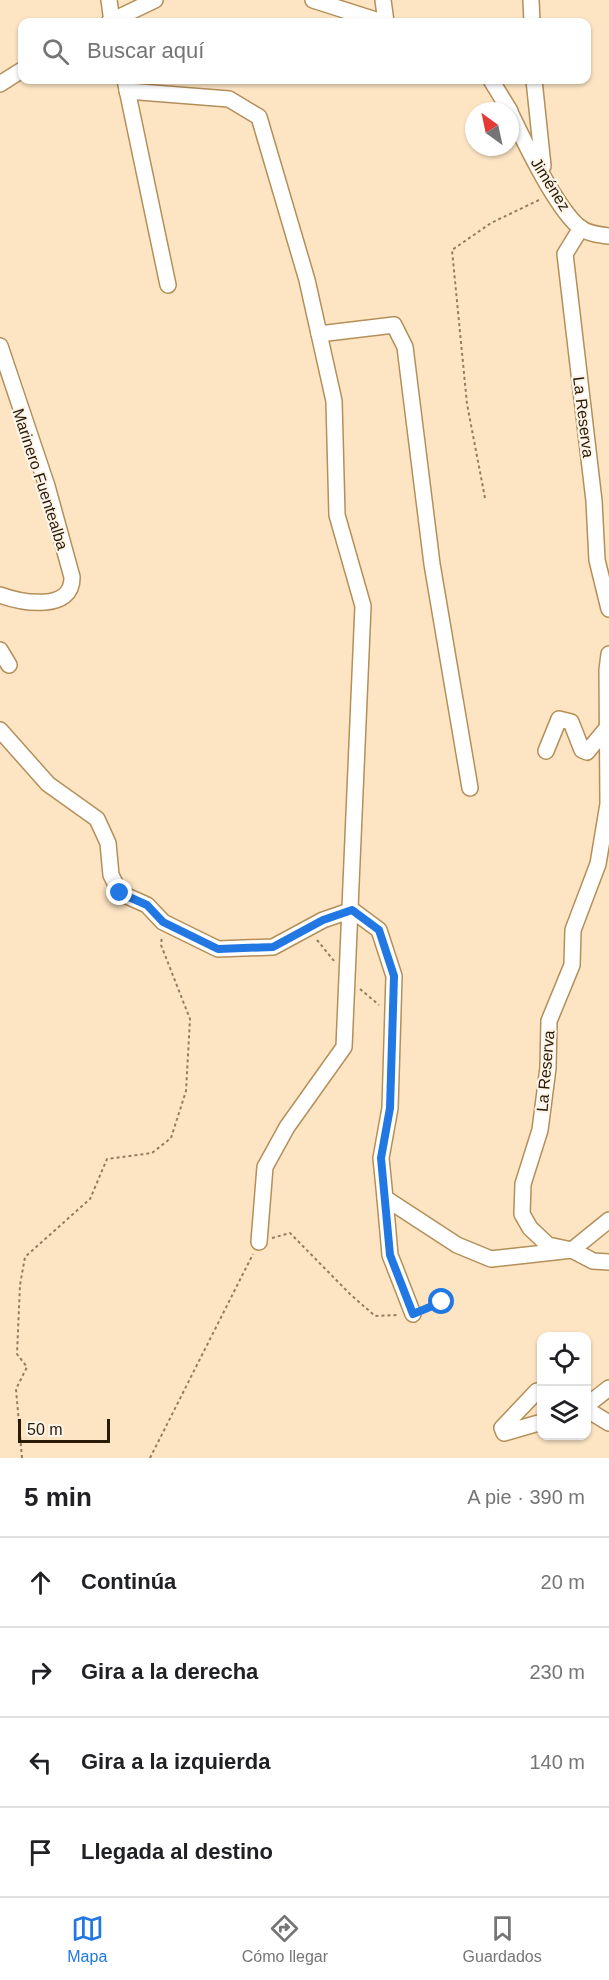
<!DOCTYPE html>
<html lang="es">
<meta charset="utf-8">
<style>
:root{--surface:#fff;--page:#f6f6f6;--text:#202124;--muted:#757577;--line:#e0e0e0;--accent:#2178e2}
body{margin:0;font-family:Arial,sans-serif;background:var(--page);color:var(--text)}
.controls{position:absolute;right:18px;bottom:18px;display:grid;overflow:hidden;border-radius:12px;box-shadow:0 2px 4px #0004}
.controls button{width:54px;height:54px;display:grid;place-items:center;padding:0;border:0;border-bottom:2px solid var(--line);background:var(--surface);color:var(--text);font:30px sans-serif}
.compass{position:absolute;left:465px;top:102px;width:54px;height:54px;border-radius:50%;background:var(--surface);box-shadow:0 2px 4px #0004;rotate:327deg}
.scale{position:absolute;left:18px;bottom:15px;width:92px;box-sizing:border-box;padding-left:6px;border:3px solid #291b05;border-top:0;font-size:16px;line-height:21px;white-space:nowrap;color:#291b05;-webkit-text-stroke:4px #fdf5ea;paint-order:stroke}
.stop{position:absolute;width:18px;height:18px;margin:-14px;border:4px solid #2178e2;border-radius:50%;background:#fff}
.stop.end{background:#2178e2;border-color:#fff;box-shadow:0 2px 6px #0008}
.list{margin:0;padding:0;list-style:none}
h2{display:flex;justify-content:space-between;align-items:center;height:78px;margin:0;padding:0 24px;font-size:26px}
h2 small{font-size:20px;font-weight:400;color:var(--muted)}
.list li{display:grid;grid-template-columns:39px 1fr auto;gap:18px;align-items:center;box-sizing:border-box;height:90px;padding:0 24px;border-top:2px solid var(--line)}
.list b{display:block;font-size:22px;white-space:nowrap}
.list em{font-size:20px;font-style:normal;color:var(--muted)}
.icon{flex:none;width:33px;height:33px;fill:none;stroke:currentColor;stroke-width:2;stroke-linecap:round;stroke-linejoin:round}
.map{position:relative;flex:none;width:609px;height:1458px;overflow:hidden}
.search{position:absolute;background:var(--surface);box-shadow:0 2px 4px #0004;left:18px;right:18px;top:18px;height:66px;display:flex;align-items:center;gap:15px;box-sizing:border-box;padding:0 21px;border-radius:12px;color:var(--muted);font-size:22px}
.sheet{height:438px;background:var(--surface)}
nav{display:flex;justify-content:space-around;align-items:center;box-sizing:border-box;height:84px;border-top:2px solid var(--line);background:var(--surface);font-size:16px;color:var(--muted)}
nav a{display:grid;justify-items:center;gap:3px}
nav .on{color:var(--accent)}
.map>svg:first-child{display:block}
</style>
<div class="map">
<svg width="609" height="1458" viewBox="0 0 609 1458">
<rect width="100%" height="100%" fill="#fde5c4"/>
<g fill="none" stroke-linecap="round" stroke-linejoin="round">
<defs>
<g id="minor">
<polyline points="109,0 112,22"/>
<polyline points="313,0 382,22"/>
<polyline points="383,0 386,22"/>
<polyline points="531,0 532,22"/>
<polyline points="109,22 155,0"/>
<polyline points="125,80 168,285"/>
<polyline points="491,80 510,111"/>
<polyline points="534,80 543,166"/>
<polyline points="0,84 22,70"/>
<polyline points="127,91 229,99 259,117 307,280 334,401 337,515 363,606 344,1047 287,1127 265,1167 259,1242"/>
<path d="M510,112C523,139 558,213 582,229C590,234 599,235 609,236"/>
<polyline points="581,228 565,254 594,501 597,560 609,609"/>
<polyline points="319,334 394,325 405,347 432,564 470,788"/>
<path d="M0,346L47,486L72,577C73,612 22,603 0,595"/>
<polyline points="0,650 9,665"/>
<polyline points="609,654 607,670 608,804 598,864 573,930 572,965 549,1021 548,1068 540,1130 523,1184 522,1214 530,1228 548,1245 572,1250 593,1261 609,1262"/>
<polyline points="0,730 48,784 97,819 108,843 111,875 120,893 147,905 163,922 218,949 273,947 323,920 352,910 379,930 394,976 390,1108 381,1158 385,1198 457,1245 491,1259 572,1250 609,1220"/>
<polyline points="546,751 559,719 571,722 582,750 587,752 607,728"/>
<polyline points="385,1198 390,1255 413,1314"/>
<polyline points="537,1391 502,1428 504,1433 542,1422"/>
<polyline points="586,1406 609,1388"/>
<polyline points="586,1409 609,1423"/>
</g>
</defs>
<use href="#minor" stroke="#b48f59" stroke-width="18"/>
<g stroke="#917e62" stroke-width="2" stroke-dasharray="3 3" stroke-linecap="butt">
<polyline points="485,498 467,404 452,250 491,223 541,199"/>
<polyline points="317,940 334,961"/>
<polyline points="360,989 379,1005"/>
<polyline points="272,1238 290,1233 350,1294 375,1316 399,1315"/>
<polyline points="424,1309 442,1302"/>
<polyline points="22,1458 16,1389 27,1367 17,1354 20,1285 25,1257 90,1199 107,1159 152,1153 171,1138 186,1091 190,1019 161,945 162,936"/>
<polyline points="150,1458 253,1254"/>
</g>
<use href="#minor" stroke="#fff" stroke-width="15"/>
</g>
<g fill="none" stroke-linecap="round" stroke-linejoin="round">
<polyline stroke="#2178e2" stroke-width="8" points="120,893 147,905 163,922 218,949 273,947 323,920 352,910 379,930 394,976 390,1108 381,1158 390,1255 413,1314 442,1302"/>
</g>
<g text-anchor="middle" stroke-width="4.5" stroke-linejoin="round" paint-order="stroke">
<g font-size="16" fill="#291b05" stroke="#fdf5ea">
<text transform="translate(551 184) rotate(58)" y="6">Jiménez</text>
<text transform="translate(584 417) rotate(83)" y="6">La Reserva</text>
<text transform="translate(41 479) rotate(72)" y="6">Marinero Fuentealba</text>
<text transform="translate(545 1071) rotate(-85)" y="6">La Reserva</text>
</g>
</g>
</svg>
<div class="controls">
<button><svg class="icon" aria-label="locate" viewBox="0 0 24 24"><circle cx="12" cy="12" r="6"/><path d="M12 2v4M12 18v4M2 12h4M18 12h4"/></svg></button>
<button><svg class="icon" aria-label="layers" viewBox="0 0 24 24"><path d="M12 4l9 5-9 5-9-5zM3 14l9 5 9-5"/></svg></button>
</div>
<svg class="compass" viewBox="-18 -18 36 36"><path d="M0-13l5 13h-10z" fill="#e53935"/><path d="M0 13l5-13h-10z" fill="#757577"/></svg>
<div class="scale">50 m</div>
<div class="stop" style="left:442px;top:1302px"></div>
<div class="stop end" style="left:120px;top:893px"></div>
<div class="search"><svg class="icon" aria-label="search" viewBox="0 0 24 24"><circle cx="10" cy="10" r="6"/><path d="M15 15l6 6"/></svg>Buscar aquí</div>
</div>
<section class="sheet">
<h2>5 min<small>A pie · 390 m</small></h2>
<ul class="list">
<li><svg class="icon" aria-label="ahead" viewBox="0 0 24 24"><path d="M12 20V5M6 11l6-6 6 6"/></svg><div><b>Continúa</b></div><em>20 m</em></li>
<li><svg class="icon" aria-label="right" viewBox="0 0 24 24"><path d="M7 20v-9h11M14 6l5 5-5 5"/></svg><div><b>Gira a la derecha</b></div><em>230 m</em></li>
<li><svg class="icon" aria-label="left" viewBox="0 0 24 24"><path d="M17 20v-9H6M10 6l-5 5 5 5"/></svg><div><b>Gira a la izquierda</b></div><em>140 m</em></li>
<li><svg class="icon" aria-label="arrive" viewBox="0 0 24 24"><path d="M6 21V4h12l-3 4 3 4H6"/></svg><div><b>Llegada al destino</b></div></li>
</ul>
</section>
<nav>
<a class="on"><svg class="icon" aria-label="map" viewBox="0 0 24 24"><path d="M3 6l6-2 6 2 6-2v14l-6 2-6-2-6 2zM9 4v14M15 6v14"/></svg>Mapa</a>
<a><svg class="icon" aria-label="directions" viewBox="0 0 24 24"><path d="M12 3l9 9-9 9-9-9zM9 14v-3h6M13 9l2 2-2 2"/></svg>Cómo llegar</a>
<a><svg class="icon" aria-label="saved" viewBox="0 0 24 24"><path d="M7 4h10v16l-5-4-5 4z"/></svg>Guardados</a>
</nav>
